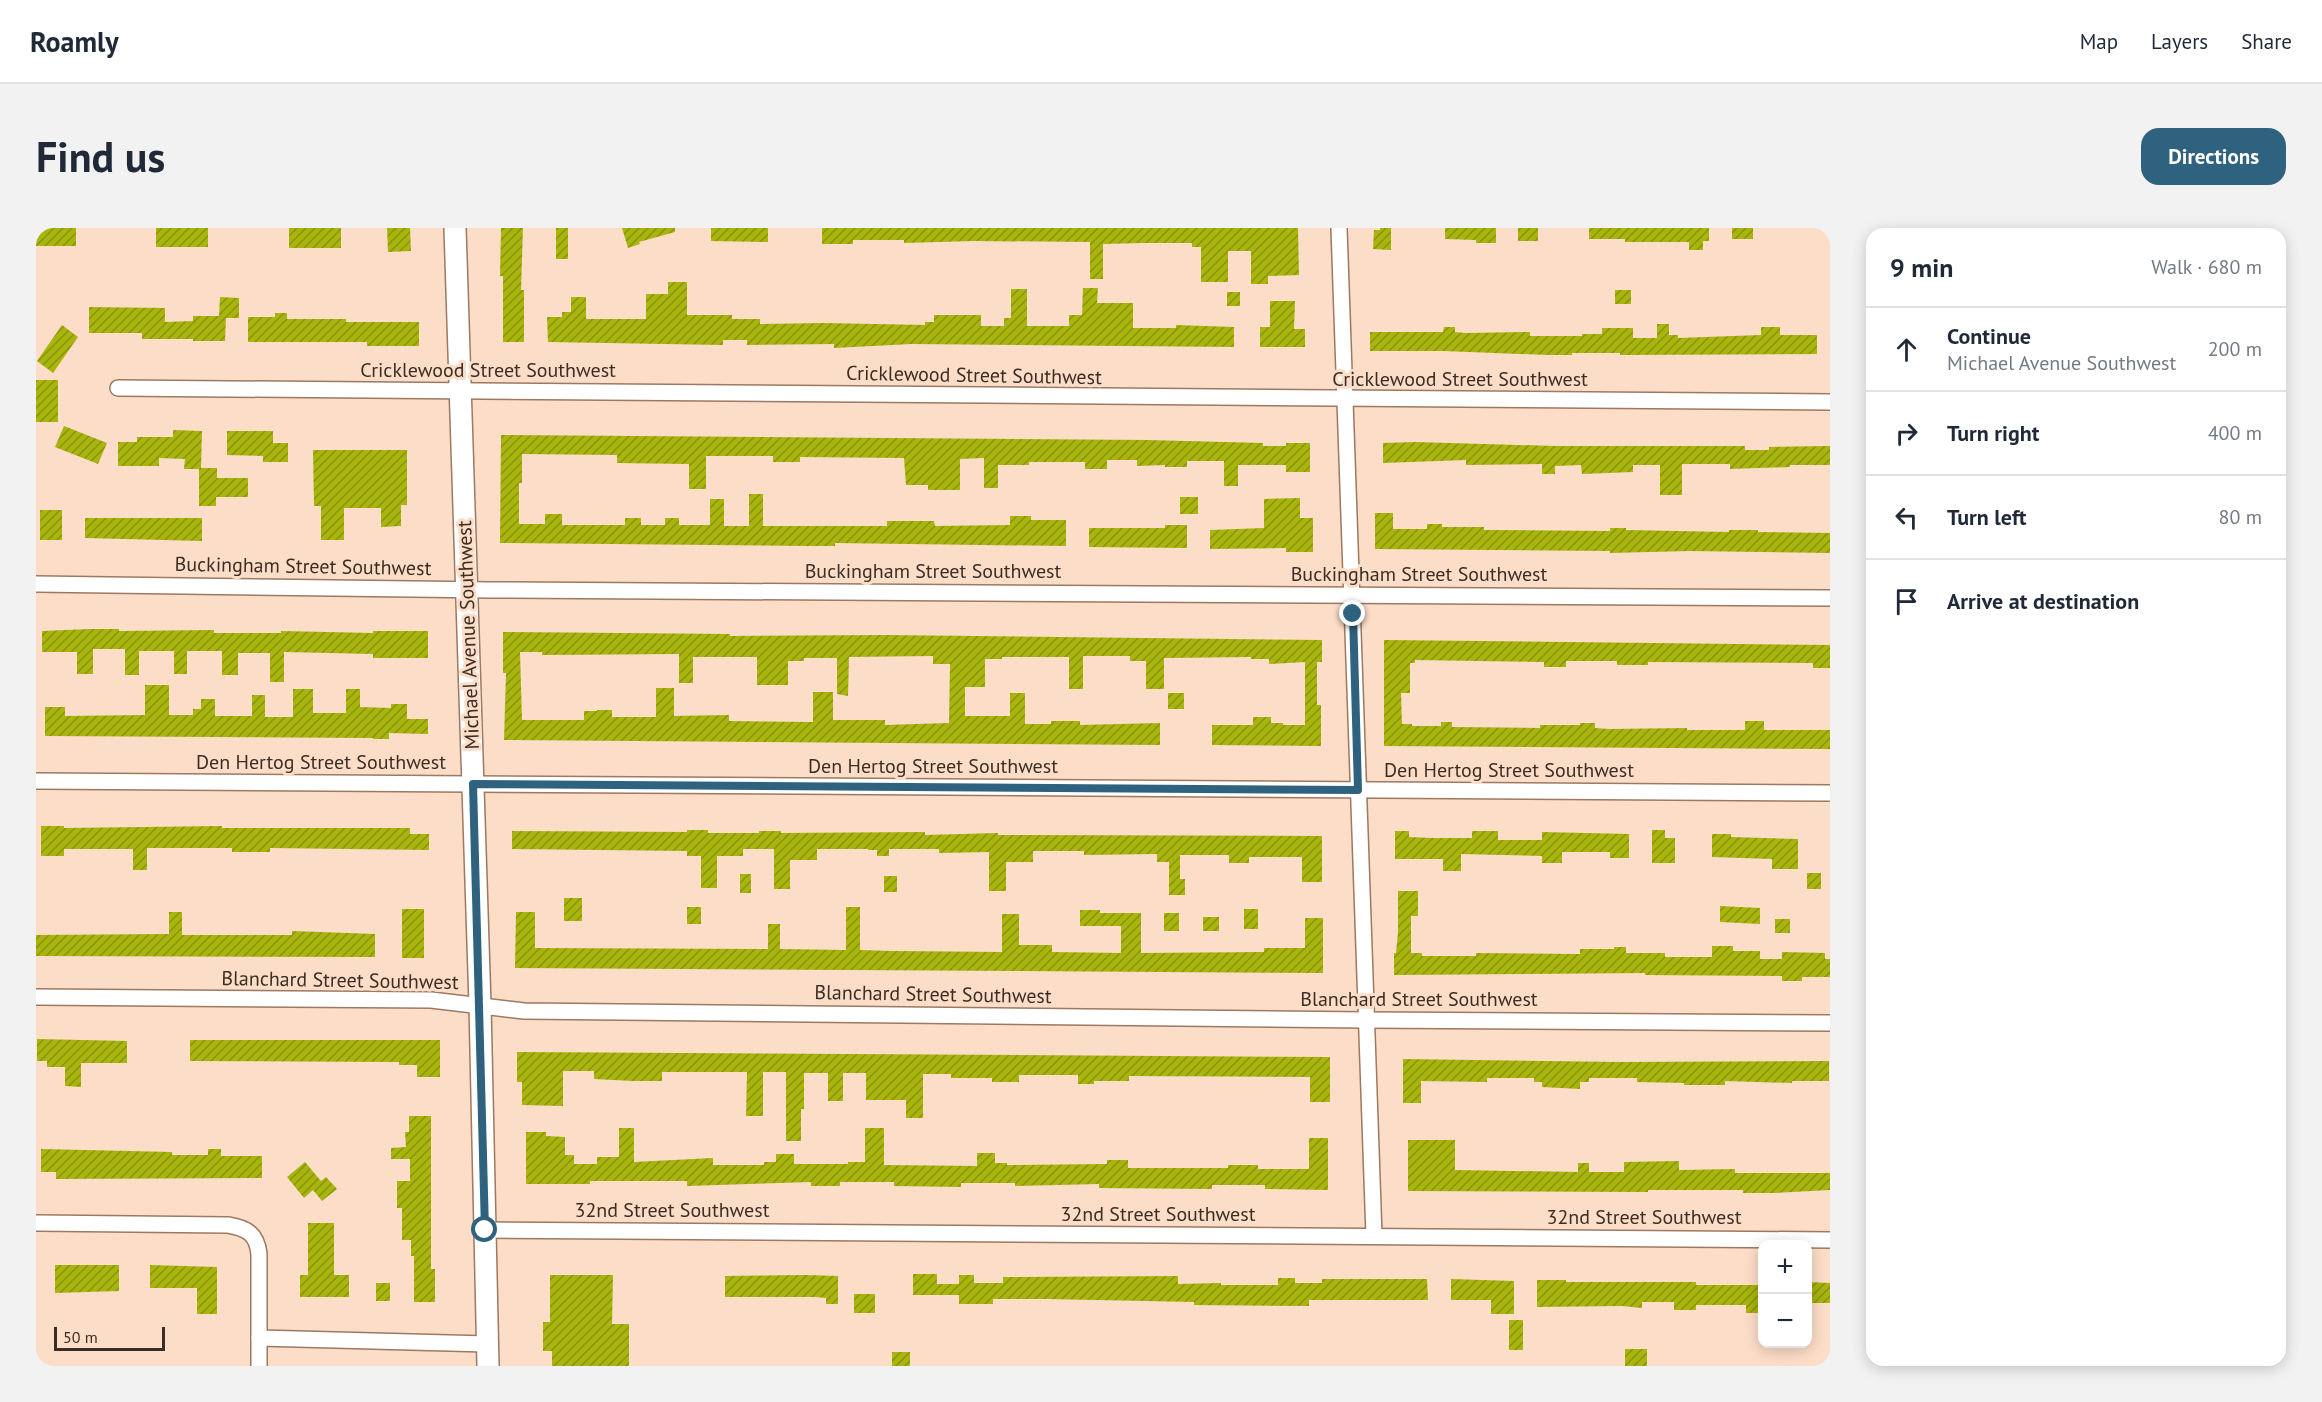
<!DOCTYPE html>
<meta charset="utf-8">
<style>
:root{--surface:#fff;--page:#f2f2f3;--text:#1f2937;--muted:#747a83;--line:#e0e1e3;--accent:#2f627f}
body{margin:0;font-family:"PT Sans",sans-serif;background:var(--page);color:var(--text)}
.controls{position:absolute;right:18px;bottom:18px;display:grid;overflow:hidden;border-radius:12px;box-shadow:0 3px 15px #0003}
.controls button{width:54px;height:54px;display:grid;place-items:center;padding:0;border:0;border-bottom:2px solid var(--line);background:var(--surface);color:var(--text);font:30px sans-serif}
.scale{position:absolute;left:18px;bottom:15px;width:111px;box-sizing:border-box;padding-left:6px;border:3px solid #3b2d23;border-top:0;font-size:16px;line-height:21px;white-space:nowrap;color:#3b2d23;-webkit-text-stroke:4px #fcddc8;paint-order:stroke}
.stop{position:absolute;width:18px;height:18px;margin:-14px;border:4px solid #2f627f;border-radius:50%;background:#fff}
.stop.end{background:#2f627f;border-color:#fff;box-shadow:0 2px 6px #0008}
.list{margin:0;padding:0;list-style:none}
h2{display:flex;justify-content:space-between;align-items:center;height:78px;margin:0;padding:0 24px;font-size:26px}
h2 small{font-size:20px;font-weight:400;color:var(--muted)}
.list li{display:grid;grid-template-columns:39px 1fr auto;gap:18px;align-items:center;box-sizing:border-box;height:84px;padding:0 24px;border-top:2px solid var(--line)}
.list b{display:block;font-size:22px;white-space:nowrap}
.list p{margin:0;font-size:20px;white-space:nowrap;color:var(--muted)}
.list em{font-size:20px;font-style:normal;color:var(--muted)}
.icon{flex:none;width:33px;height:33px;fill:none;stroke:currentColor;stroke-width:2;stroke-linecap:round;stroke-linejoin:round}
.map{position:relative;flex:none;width:1794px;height:1138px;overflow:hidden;border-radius:18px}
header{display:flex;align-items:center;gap:36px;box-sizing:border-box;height:84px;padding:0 30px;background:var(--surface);border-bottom:2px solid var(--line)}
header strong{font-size:28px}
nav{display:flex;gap:33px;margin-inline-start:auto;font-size:21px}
.intro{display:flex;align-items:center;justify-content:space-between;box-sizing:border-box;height:144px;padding:0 36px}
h1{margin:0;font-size:42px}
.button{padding:15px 27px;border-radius:18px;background:var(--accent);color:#fff;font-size:21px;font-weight:700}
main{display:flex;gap:36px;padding:0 36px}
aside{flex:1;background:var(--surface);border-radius:18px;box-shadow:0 3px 15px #0003}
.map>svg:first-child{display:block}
</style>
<header>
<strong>Roamly</strong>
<nav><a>Map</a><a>Layers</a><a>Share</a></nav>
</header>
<div class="intro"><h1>Find us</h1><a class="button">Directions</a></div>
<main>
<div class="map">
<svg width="1794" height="1138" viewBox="0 0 1794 1138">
<defs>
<pattern id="building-hatch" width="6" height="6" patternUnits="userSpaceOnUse" patternTransform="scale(1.5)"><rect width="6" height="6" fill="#a7b50d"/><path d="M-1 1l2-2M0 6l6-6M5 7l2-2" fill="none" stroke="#89940c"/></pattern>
</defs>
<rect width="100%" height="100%" fill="#fcddc8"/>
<g fill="url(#building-hatch)" fill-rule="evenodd">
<rect x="0" y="0" width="40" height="18"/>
<rect x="120" y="0" width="52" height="19"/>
<rect x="253" y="0" width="52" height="20"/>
<polygon points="351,0 374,0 375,23 352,24"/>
<polygon points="465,0 487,0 485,62 488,62 488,114 467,114 467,48 464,48"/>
<rect x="520" y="0" width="12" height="31"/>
<polygon points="586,0 639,0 639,4 603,14 604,16 592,20"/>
<polygon points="675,0 732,0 732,14 675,13"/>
<polygon points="786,0 1262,0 1263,47 1232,48 1232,56 1215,56 1215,23 1192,23 1192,54 1165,54 1165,19 1156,19 1156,15 1107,15 1067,16 1067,51 1054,51 1054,14 938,13 868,15 868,12 817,12 817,16 786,16"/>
<polygon points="1344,0 1355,0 1355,22 1337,21 1338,2 1344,2"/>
<polygon points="1409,0 1460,0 1460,15 1440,15 1440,12 1409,11"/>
<rect x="1482" y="0" width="20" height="13"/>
<polygon points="1553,0 1673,0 1673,13 1667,13 1667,22 1653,22 1653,14 1589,14 1589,11 1553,11"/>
<rect x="1696" y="0" width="21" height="11"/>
<polygon points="632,54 651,54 651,87 696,87 696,91 724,91 724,96 788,95 889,97 889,94 898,94 898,87 945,87 945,98 968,98 968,90 975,90 975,61 991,61 991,98 1033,98 1033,87 1046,87 1047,60 1062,60 1061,75 1097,75 1097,100 1140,100 1140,97 1198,99 1198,119 875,116 798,120 798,116 711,117 711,112 687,112 687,117 512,114 511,89 526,89 526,84 535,84 535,69 550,69 550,91 610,91 610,66 632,66"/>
<rect x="1579" y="62" width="16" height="14"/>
<rect x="1191" y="64" width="13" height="14"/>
<polygon points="184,69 203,70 203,90 190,90 189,113 157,113 157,111 106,111 106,105 53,105 53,79 129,80 129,94 157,93 157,88 183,88"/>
<polygon points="1234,73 1259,73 1258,101 1269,101 1269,119 1224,119 1224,99 1234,99"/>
<polygon points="239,85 251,85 251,91 310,91 310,94 383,94 383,118 331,118 331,114 212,114 212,89 239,89"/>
<polygon points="1621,96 1633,96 1633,107 1642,107 1642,110 1725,107 1725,99 1744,99 1744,107 1781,107 1781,126 1584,127 1584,125 1536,125 1536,127 1513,127 1407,123 1334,123 1334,104 1407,104 1408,99 1419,99 1419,104 1429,105 1494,104 1494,108 1546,108 1546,106 1566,106 1566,100 1597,100 1597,110 1621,110"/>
<polygon points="26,97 42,109 17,145 1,133"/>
<rect x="0" y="152" width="22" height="42"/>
<polygon points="28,198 71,215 62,236 19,219"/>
<polygon points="137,202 166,203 165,240 181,240 181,250 212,250 212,269 180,269 180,278 163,278 163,241 148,241 149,231 123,230 123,238 82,238 82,214 101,214 101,209 137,209"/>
<polygon points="191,203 237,203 237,215 252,215 252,234 227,234 227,228 191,227"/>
<polygon points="465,207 1111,212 1227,215 1227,218 1250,218 1250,215 1274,215 1274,244 1250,244 1250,237 1202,237 1202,258 1188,258 1188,233 1151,233 1151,239 1129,239 1129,237 1101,238 1101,232 1071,232 1071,241 1049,241 1049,234 993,234 993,237 962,237 962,260 948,260 948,230 924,231 924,262 892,262 892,257 870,257 868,230 764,229 764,234 737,234 737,228 670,228 670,261 653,261 653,236 581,235 581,227 486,226 486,255 483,255 483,296 509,296 509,286 526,286 526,297 589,297 589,290 605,290 605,297 629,297 629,290 643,290 643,297 674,297 674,271 688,271 688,298 713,298 713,266 727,266 727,298 851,298 851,293 898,293 899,298 974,297 974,288 995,288 995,292 1030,292 1030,318 799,315 799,318 773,318 464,315"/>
<polygon points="1379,214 1519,218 1709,218 1709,222 1733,222 1733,219 1794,218 1794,237 1754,237 1754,239 1694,241 1694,236 1646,236 1646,267 1624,267 1624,237 1597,237 1597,244 1546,246 1545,237 1519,238 1519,246 1506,246 1506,236 1430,237 1430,232 1347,235 1347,215"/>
<polygon points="277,222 371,222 371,277 365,277 365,298 345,299 345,280 308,280 308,312 285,312 285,278 278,278"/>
<rect x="1144" y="269" width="18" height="17"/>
<polygon points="1264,270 1264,290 1277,290 1277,324 1250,324 1250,320 1174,321 1174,302 1228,300 1228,271"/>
<rect x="4" y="282" width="22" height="30"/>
<polygon points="1339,285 1357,285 1357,301 1391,301 1391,296 1406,296 1406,299 1448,299 1448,302 1574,303 1574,300 1590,300 1590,302 1693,304 1693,302 1722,302 1722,304 1794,305 1794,325 1653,323 1574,325 1574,323 1339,321"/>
<polygon points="49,290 166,290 166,313 49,310"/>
<polygon points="1129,297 1151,297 1151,320 1053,319 1053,300 1129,300"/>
<polygon points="54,401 83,401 83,403 178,402 178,405 245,405 245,403 337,405 337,403 392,403 392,430 337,430 337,426 248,424 248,454 234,454 234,425 202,425 202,447 186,447 186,423 151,423 151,446 138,446 138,423 103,423 103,447 89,447 89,421 57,421 57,446 41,446 41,424 6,424 6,403"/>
<path d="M467,404L694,406V408L849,407L1286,412V434H1281V477H1285V518L1176,517V497H1217V489H1235V495H1247V497H1269V434L1233,436V431H1215V429L1128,430V461H1110V433H1094V428H1047V461H1033V429H966V431H949V459H929V488H974V465H989V496H1015V493H1044V497L1124,495V517L468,512L470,445H467ZM484,424H506V427L643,426V455H657V429H721V457H752V433H768V430H801V466L812,468L813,429L897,428V436H914L913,495L849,497V492H797V464H777V494L693,493V487L638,488V460H620V489H576V482H561V483H548V492H486Z"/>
<polygon points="1348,412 1794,417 1794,440 1777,440 1777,435 1612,434 1612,437 1581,437 1581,433 1530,433 1530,439 1508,439 1508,434 1379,432 1379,435 1374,435 1374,465 1365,465 1366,496 1376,496 1376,498 1405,498 1405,494 1416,494 1416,499 1504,500 1504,497 1544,497 1544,495 1559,495 1559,500 1573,501 1651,500 1651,502 1709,502 1709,493 1728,493 1728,502 1794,502 1794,521 1348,518"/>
<polygon points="109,457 133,457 133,487 157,487 157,481 165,481 165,471 179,471 179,488 216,488 216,467 229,467 229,489 257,489 257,461 277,461 277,485 310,485 310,461 324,461 324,479 355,480 355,476 371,476 371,491 392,491 392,506 353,505 353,511 337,511 337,510 9,508 9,479 29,479 29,488 109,487"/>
<rect x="1132" y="465" width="16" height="16"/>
<polygon points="5,598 28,598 28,600 186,598 186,600 374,600 374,606 393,606 393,622 234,620 234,624 196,624 196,620 111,620 111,642 97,642 97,621 28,621 28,628 5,628"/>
<polygon points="651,602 672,602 672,605 723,605 723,603 745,603 745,605 889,604 889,607 962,605 962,607 1286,608 1286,654 1266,654 1266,629 1213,629 1213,635 1193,635 1193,627 1144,627 1144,651 1149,651 1149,667 1133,667 1133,634 1121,634 1121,626 1048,627 1048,623 997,623 997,634 970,634 970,663 953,663 953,624 903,625 903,621 853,621 853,628 841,628 841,622 832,622 832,621 781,621 781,632 754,632 754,661 738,661 738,621 707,621 707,628 681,628 681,660 665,660 665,628 651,628 651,623 476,621 476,603 651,604"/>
<polygon points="1616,602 1629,602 1629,610 1639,610 1639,635 1616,635"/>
<polygon points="1359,603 1373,603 1373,609 1397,610 1436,610 1436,603 1462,603 1462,612 1506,612 1506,604 1593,606 1593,630 1574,630 1574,624 1526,624 1526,635 1506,635 1506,628 1425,626 1425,643 1407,643 1407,631 1359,631"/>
<polygon points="1676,606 1695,606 1695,609 1762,611 1762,641 1736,641 1736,631 1676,629"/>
<rect x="1771" y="645" width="14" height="16"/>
<rect x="704" y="646" width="11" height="19"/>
<rect x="848" y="648" width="13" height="16"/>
<polygon points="1362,663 1382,663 1382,688 1375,688 1375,725 1386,725 1386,728 1440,728 1440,725 1544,726 1544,721 1578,721 1578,719 1590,719 1590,725 1629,725 1629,729 1676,729 1676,718 1697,718 1697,723 1724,723 1724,731 1746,731 1746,724 1789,725 1789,731 1794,731 1794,749 1766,749 1766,753 1746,753 1746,748 1609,747 1609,745 1358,747 1358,725 1360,725 1362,704"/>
<rect x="528" y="670" width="18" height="23"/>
<polygon points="1684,678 1724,680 1724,696 1684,694"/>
<rect x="651" y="679" width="14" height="17"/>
<polygon points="810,679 824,679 824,722 857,723 966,724 966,686 983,686 983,717 1016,717 1016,724 1085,725 1085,698 1044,698 1044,682 1064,682 1064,685 1105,685 1105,725 1228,724 1228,720 1269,720 1269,690 1287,690 1287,745 479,740 480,684 499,684 499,720 732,721 732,696 744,696 744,721 810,722"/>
<rect x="366" y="681" width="22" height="49"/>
<rect x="1208" y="681" width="14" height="20"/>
<polygon points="133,684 146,684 146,707 256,707 256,703 339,706 339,729 0,728 0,707 133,706"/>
<rect x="1128" y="685" width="15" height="18"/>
<rect x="1167" y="689" width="16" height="14"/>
<rect x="1739" y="691" width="15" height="14"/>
<polygon points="1,811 91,813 91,835 45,835 45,859 29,858 29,839 11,839 11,833 1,833"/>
<polygon points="154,812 404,812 404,849 381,849 381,837 363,837 363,834 154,833"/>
<polygon points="481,824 1294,829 1294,874 1274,874 1274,849 1093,848 1093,853 1058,853 1058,856 1042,856 1042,847 983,847 983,854 956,854 956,850 915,850 915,846 887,846 887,890 870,890 870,872 830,872 830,845 807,845 807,873 792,873 792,845 768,845 768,881 765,881 765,913 750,913 750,844 727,844 727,888 710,888 711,844 626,844 626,853 597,853 558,851 558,843 527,843 527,878 486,877 486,854 481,854"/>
<polygon points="1367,831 1585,834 1793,833 1793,853 1756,853 1756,855 1689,853 1689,857 1648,857 1648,855 1601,854 1601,850 1553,850 1553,854 1544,854 1544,861 1506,859 1506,854 1498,854 1498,850 1451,850 1451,854 1385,853 1385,875 1367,875"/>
<polygon points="373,888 395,888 395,1041 399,1041 399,1074 378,1074 378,1028 375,1028 375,1012 366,1012 366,980 361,980 361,953 374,953 374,931 355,931 355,920 370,919 369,904 373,904"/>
<polygon points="583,900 598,900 598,934 677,930 677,937 728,937 728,934 740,934 740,926 758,926 758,936 812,936 812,934 829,934 829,900 848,900 848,937 941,938 941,925 959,925 959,935 971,935 971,937 1071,936 1071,932 1092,932 1092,940 1192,940 1192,937 1222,937 1222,941 1273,941 1273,910 1292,910 1292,962 1229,961 1229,957 1176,957 1176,961 1063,960 1063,956 979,958 979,955 925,955 925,959 858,958 858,954 804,954 804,958 775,958 775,954 651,958 651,953 554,953 554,956 490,956 490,904 510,904 510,908 529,909 529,927 538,927 538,936 561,936 561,929 583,929"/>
<polygon points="1372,912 1419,912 1419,942 1542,944 1542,935 1553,935 1553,944 1588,944 1588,934 1643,933 1643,942 1699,941 1699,945 1794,945 1794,962 1739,965 1707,965 1707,962 1612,962 1612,964 1372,963"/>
<polygon points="5,921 136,924 136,927 172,927 172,921 185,921 185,928 226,928 226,950 20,951 20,944 5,944"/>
<polygon points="269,934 285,953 290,949 301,961 286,973 277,962 268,970 251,949"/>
<polygon points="272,995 298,995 298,1047 313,1047 313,1069 264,1069 264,1047 272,1047"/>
<polygon points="19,1037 83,1037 83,1063 19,1065"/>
<polygon points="114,1037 181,1039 181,1086 161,1086 161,1060 114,1060"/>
<polygon points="877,1046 901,1046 901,1056 923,1056 923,1047 938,1047 938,1055 967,1055 967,1049 1142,1048 1142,1056 1185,1055 1185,1057 1242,1057 1242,1050 1259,1050 1259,1055 1286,1055 1286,1051 1391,1051 1392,1072 1273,1072 1273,1078 1158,1077 1158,1074 1011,1071 957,1071 957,1076 923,1076 923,1067 877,1067"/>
<polygon points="514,1047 577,1047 576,1096 593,1096 593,1138 516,1138 516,1123 507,1123 507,1094 514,1094"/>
<polygon points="770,1047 802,1048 802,1076 790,1076 790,1070 779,1069 689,1069 689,1048"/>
<polygon points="1415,1051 1478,1053 1478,1086 1455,1086 1455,1072 1415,1072"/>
<polygon points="1501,1052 1530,1052 1530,1054 1660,1054 1660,1057 1726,1057 1726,1077 1725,1085 1710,1085 1710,1077 1660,1077 1660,1082 1638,1082 1638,1074 1606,1074 1606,1080 1586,1078 1501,1079"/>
<polygon points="1772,1054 1794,1055 1794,1075 1772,1075"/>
<rect x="340" y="1055" width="14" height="18"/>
<rect x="818" y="1066" width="21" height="19"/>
<rect x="1473" y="1092" width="14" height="30"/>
<rect x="1589" y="1121" width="22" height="17"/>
<rect x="856" y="1124" width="18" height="14"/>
</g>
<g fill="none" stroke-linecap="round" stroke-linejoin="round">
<defs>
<g id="street">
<polyline points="1303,0 1338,1008"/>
<polyline points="82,160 1794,174"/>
<polyline points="0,356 454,362 1794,370"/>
<polyline points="0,553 1794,565"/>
<polyline points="0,769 395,772 488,783 1330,792 1794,795"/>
<path d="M0,995L192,997C211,1000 221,1006 223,1026V1138"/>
<polyline points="449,1002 1794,1012"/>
<polyline points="223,1110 451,1116"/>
</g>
<polyline id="secondary" points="419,0 444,777 452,1138"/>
</defs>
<use href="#street" stroke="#9c7961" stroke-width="18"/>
<use href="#secondary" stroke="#9c7961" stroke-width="24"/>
<use href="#street" stroke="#fff" stroke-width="15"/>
<use href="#secondary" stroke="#fff" stroke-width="21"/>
</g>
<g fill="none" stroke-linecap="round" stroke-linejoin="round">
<polyline stroke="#2f627f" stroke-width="8" points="449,1002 437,556 1322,562 1317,386"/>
</g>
<g text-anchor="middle" stroke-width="6" stroke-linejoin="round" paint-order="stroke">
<g font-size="20" fill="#3b2d23" stroke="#fcddc8">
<text x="452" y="149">Cricklewood Street Southwest</text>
<text transform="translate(938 147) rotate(1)" y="7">Cricklewood Street Southwest</text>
<text x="1424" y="158">Cricklewood Street Southwest</text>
<text transform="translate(267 338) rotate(1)" y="7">Buckingham Street Southwest</text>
<text x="897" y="350">Buckingham Street Southwest</text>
<text x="1383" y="353">Buckingham Street Southwest</text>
<text transform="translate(432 407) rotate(-92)" y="7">Michael Avenue Southwest</text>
<text x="285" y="541">Den Hertog Street Southwest</text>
<text x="897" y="545">Den Hertog Street Southwest</text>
<text x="1473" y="549">Den Hertog Street Southwest</text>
<text transform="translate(304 752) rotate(1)" y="7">Blanchard Street Southwest</text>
<text transform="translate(897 766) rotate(1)" y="7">Blanchard Street Southwest</text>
<text x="1383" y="778">Blanchard Street Southwest</text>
<text x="636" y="989">32nd Street Southwest</text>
<text x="1122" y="993">32nd Street Southwest</text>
<text x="1608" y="996">32nd Street Southwest</text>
</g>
</g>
</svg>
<div class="controls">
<button>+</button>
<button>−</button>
</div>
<div class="scale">50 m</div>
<div class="stop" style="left:449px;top:1002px"></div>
<div class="stop end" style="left:1317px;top:386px"></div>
</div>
<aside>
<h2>9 min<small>Walk · 680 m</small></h2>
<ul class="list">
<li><svg class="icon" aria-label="ahead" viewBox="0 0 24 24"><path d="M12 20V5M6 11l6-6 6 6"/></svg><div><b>Continue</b><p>Michael Avenue Southwest</p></div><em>200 m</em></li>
<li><svg class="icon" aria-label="right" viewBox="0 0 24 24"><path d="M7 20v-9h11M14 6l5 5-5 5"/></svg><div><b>Turn right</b></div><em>400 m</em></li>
<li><svg class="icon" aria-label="left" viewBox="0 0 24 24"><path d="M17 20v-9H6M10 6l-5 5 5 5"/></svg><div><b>Turn left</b></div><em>80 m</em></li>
<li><svg class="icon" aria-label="arrive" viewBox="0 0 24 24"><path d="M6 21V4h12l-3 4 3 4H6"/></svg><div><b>Arrive at destination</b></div></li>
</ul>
</aside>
</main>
